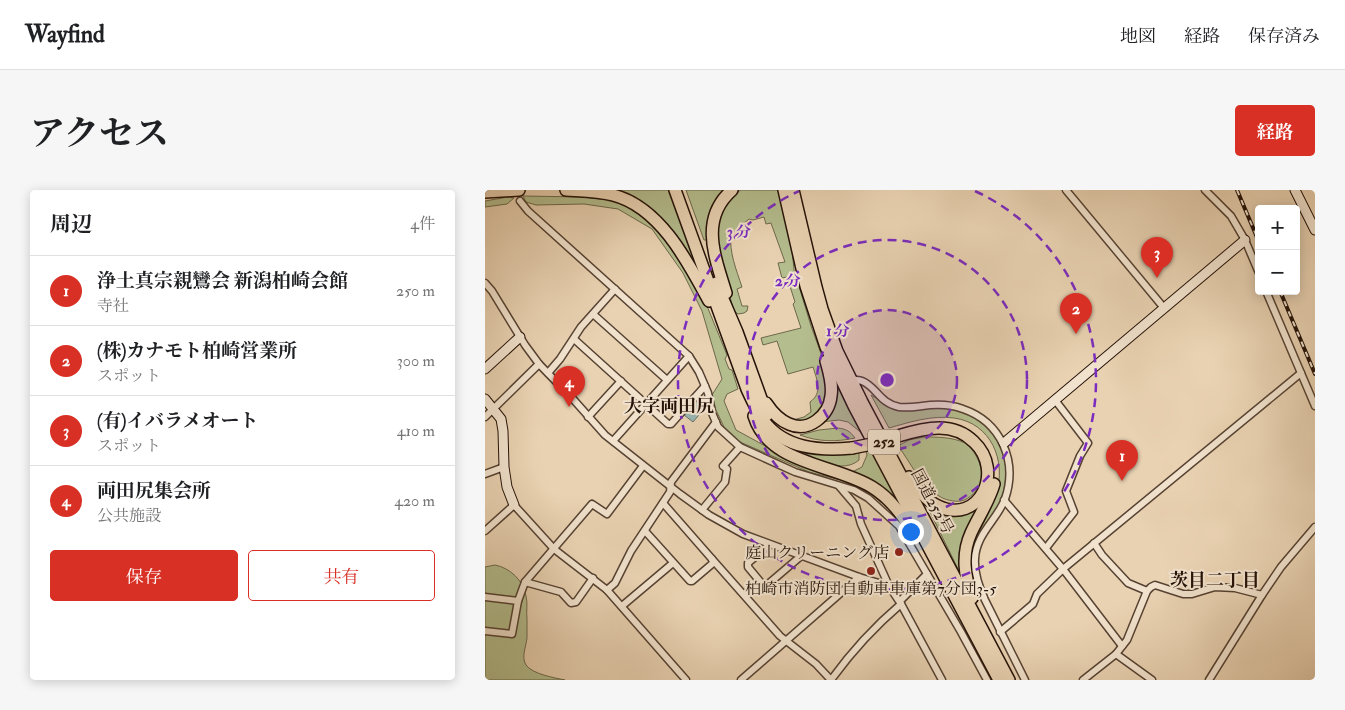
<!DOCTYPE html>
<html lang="ja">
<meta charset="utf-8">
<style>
:root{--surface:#fff;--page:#f6f6f6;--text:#202124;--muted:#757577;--line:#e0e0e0;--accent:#d93025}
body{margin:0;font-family:"IM FELL Double Pica","Noto Serif JP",serif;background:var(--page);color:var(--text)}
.controls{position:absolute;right:15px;top:15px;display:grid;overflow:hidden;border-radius:5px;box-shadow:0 2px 12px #0003}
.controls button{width:45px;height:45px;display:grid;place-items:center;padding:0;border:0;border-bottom:1px solid var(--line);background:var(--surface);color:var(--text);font:25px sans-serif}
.you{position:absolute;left:425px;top:341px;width:18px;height:18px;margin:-12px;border:4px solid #fff;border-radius:50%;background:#1a73e8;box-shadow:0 0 0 8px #1a73e833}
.badge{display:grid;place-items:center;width:32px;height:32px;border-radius:50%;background:var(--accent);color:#fff;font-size:16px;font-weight:700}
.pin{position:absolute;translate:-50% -41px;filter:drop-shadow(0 1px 2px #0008)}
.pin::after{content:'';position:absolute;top:26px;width:18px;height:15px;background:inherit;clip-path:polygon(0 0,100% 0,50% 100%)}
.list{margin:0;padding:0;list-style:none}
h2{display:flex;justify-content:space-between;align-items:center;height:65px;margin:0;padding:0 20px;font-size:21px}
h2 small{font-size:16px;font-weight:400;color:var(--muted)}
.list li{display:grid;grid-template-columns:32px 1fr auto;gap:15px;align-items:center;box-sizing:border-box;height:70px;padding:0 20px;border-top:1px solid var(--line)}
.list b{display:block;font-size:19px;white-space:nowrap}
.list p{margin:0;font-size:16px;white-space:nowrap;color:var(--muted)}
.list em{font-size:16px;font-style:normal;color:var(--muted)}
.actions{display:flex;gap:10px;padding:15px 20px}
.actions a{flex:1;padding:11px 0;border:1px solid var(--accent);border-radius:5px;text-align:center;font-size:18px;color:var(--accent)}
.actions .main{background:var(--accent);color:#fff}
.map{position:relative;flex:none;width:830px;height:490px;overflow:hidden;border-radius:5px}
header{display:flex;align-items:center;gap:30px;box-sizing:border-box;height:70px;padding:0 25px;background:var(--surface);border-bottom:1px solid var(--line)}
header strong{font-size:24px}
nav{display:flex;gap:28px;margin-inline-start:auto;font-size:18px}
.intro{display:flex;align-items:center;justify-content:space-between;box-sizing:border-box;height:120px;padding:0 30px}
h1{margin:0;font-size:35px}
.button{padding:12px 22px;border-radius:5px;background:var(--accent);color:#fff;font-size:18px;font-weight:700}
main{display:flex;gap:30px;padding:0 30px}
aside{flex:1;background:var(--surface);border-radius:5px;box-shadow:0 2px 12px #0003}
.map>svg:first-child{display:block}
</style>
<header>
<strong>Wayfind</strong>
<nav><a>地図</a><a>経路</a><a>保存済み</a></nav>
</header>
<div class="intro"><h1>アクセス</h1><a class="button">経路</a></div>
<main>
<aside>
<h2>周辺<small>4件</small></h2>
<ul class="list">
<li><span class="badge">1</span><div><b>浄土真宗親鸞会 新潟柏崎会館</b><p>寺社</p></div><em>250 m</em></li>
<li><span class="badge">2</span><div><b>(株)カナモト柏崎営業所</b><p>スポット</p></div><em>300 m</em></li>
<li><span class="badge">3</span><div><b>(有)イバラメオート</b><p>スポット</p></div><em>410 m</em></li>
<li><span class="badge">4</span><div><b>両田尻集会所</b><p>公共施設</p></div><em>420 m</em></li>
</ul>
<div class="actions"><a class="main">保存</a><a>共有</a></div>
</aside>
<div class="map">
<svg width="830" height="490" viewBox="0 0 830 490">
<rect width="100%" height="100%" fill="#e9d2b2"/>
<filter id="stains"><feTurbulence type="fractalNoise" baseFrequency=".004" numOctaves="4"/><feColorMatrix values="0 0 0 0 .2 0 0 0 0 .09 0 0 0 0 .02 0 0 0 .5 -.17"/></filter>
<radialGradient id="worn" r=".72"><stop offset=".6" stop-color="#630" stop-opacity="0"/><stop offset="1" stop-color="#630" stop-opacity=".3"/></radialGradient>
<g fill="#b4bd8e" stroke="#6c684b">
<path d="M122,0H185L208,65L211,80C194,47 177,18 141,4C135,2 128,1 122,0Z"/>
<path d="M201,0H243C236,7 228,13 226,22C223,31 227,42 222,50H219Z"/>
<path d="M256,0H296L307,59L309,80L326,136L342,180L343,207L329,229L313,232L308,230L319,227L326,222L325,212C338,203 332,190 328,177L303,184L292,151L278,155L276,148L316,138L308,114L310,112L302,87L297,88L293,73L300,72L286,33L281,34L279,27L268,30L264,29L246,44C244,62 251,79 257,97L252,99L257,116H263L262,121L259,123L253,124L249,121L234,69L232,32L237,19L247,5Z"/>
<polygon points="38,6 100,7 123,10 138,14 150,21 172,39 199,77 222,116 242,165 240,169 244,179 247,180 253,199 242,204 239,211 251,240 304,269 384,298 413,325 384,303 356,290 324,282 255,252 239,237 231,220 227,205 237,189 217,121 198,83 167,39 133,19 99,14 51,15 41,12"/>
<polygon points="23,7 29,8 22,14 0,17 0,11"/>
<polygon points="349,180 378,244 363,232 354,230 336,232"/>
<path d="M386,205L411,220L448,217L463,218L477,221L503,234L519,258L521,283L520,297L514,315L494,342C500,330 507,317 511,304C522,271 506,233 469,228C447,225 425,232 404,238Z"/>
<path d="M353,238C361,239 365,241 370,248C352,252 333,252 315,245L334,240Z"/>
<path d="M439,247C453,247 467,247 480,253C490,259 499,279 497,290C495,298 484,310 476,311C469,312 460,310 454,306C436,297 425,271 413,256L424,250Z"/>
<polygon points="387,260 413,309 390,292 367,282 377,277 382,265 381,261"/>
<path d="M316,261C335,265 351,265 370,263H374V270C358,284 332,270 316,261Z"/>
<path d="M497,313L479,391L442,316C445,319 448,323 451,324C466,333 484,320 497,313Z"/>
<path d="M10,375C25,378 38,390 41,406C43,413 41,422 42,429C42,435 42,442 42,448C41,457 36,467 41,475C47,484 70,488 80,490H0V377Z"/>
</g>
<polygon fill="#98b6b1" stroke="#6a746d" points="215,207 219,219 208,232 199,225"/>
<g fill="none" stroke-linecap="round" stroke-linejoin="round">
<defs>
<g id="street">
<polyline points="581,0 679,118"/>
<polyline points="720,0 746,26 760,50 774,83"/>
<polyline points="35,11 43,21 204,166 214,182 223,203 227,223 233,237 255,257 310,282 369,300 383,308 414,336 476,442 502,490"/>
<polyline points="0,93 7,101 40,155 54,174 88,209 120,245 195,304 224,325 258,344 374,387 404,396 416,414 457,490"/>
<polyline points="781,101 830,216"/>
<polyline points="108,124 182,190"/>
<polyline points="89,149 183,234 186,234 220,196"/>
<polyline points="63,183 75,169 96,137 130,99"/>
<path d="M366,189C370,190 374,190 377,191C392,197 394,213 414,217C422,218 429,217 437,216C451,214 465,214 478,219C516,232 533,271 520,309C512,330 491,344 490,369C489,383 494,397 500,410L540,490"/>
<polyline points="0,227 54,174"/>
<polyline points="103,227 136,191"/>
<polyline points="128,251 204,166"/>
<polyline points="0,284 19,277"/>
<polyline points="354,296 371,316 376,334 404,396"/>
<polyline points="519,310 578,379 637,456"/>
<polyline points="217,320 240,292 242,279 238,276 255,257"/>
<polyline points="0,341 29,315 69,359 122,400 201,490"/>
<polyline points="160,341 205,391 207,391 227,374 228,371 227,369 178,313"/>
<polyline points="609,353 617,365 643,393 662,401"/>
<polyline points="284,355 263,373 263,377 278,395 282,395 316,366"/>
<polyline points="561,358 589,322 581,301 595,266 603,253 570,210"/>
<polyline points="227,369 295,446 331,474 346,490"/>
<polyline points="40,392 76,402 86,413 91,412 108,388"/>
<polyline points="122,400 130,393 146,361 185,302 186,292 231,232"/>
<polyline points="0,407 33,411"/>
<polyline points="415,411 442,384"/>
<polyline points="137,416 188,373"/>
<polyline points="0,441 27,444 33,411 40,392 107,314 122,324 158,276"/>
<polyline points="515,442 548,414 552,404 578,379 816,183"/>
<polyline points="631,464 667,490"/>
<polyline points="256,490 374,387"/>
<path d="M346,490C367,461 389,437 416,414"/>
<polyline points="598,490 631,464 642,450 662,401 666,397 670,395 698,404 707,404 730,397 750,398 777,405"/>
<polyline points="724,490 777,405 796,377 830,337"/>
</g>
<g id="secondary">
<polyline points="810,0 830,40"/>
<polyline points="0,179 35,147"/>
<polyline points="0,209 16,229 18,241 19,277 22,297 29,315"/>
<polyline points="519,253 760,50"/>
</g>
<g id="highway">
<path d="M81,0C97,1 113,1 128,5C175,17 203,72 224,111"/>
<path d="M190,0L262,199C267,210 272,221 278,230C299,259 335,261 367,258"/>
<polyline points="299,0 321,96 341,157 369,216 514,490"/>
<polyline points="308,0 331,97 337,119 352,161 377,212 524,490"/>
<polyline points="0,2 34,0"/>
<polyline points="231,93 252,142 282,225"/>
<path d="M241,103C230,67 214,29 247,0"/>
<path d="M281,213C287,222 294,230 304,234C324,243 344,225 346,206C348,194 344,182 341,171"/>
<path d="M269,226C284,275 350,274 387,297C405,308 417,325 428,342"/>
<path d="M413,246C426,242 440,238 454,238C467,238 480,243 489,252C520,281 494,336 453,316C440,310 432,298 424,287"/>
<path d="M487,408C480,387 476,365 486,343C493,327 504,312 509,294"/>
</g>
</defs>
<use href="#street" stroke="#564232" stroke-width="9"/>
<use href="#secondary" stroke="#251208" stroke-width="11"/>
<use href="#highway" stroke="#251208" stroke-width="14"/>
<use href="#street" stroke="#f1e2cd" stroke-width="6"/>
<use href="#secondary" stroke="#f1e2cd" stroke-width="9"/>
<use href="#highway" stroke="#e9d2b2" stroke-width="11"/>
<defs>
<g id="rail">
<polyline points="752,0 774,52"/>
<polyline points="795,101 830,184"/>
</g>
</defs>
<use href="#rail" stroke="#251208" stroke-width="4"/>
<use href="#rail" stroke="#f1e2cd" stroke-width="2" stroke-dasharray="5.5" stroke-linecap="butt"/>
<defs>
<polyline id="highway-bridge" points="367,258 387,254 413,246"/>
</defs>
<use href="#highway-bridge" stroke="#251208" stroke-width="14" stroke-linecap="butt"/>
<use href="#highway-bridge" stroke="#e9d2b2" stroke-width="11"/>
</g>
<circle cx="402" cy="190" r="70" fill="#7b2cbf" fill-opacity=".12"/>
<g fill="none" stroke="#7b2cbf" stroke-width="2.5" stroke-dasharray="9 6">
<circle cx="402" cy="190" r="70"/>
<circle cx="402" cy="190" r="140"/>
<path d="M490 1A209 209 0 1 1 314 1"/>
</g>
<g fill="#8f2418" stroke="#f1e2cd" stroke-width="2">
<circle cx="414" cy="362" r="5"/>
<circle cx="386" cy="381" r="5"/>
</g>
<g text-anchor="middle" stroke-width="4" stroke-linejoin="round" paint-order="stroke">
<rect fill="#f1e2cd" stroke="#625043" stroke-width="1" x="383" y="239.5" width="32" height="25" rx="4"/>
<g font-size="15" font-weight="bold" fill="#251208">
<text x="399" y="257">252</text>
</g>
<g font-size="16" fill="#251208" stroke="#f1e2cd">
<text transform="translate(448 311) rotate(62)" y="6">国道252号</text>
</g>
<g font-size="16" fill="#251208" stroke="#f1e2cd" text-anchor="end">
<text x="404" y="368">庭山クリーニング店</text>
<text x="386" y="404" text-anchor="middle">柏崎市消防団自動車車庫第7分団3-5</text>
</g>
<g font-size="18" font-weight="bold" fill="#251208" stroke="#f1e2cd">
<text x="184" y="222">大字両田尻</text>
<text x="730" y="396">茨目二丁目</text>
</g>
</g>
<circle cx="402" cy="190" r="8" fill="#7b2cbf" stroke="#f1e2cd" stroke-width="2.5"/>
<g font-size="15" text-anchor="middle" font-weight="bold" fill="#7b2cbf" stroke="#f1e2cd" stroke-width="4" stroke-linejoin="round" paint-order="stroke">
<text x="254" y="47">3 分</text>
<text x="303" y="96">2 分</text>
<text x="353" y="146">1 分</text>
</g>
<rect width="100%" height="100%" filter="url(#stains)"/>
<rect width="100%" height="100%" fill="url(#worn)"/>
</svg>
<div class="controls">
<button>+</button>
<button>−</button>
</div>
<div class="you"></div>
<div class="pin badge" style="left:637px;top:291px">1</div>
<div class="pin badge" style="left:591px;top:144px">2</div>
<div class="pin badge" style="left:672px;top:88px">3</div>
<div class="pin badge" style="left:84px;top:217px">4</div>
</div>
</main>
